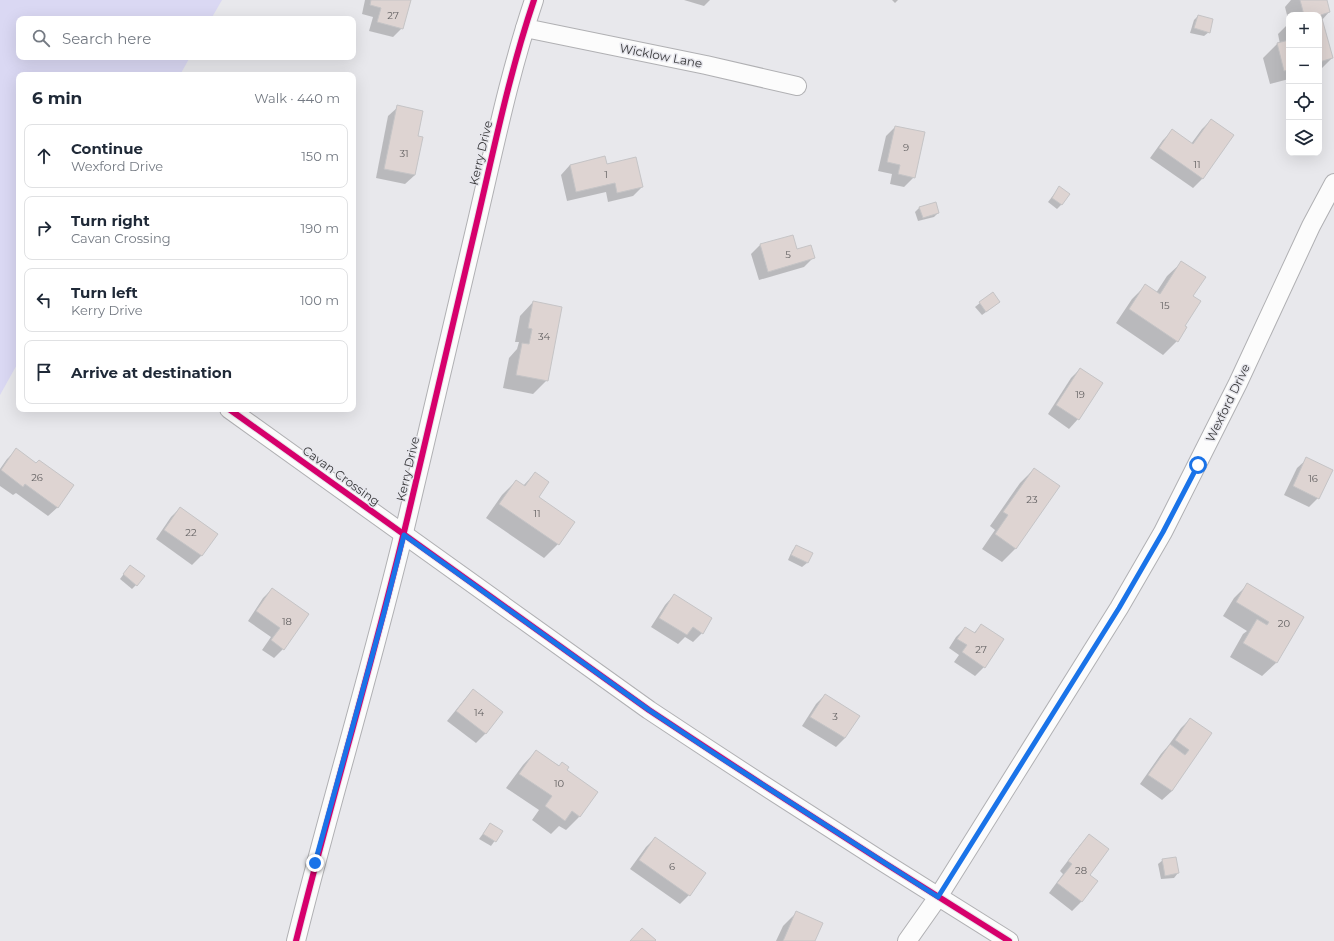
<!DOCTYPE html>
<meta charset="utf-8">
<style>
:root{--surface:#fff;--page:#f6f6f7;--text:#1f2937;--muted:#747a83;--line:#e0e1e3}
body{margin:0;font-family:Montserrat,sans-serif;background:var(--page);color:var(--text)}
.controls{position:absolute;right:12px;top:12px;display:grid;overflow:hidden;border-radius:8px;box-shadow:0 4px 16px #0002}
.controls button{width:36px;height:36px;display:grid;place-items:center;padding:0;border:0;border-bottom:1px solid var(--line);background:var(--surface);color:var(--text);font:20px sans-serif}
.stop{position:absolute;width:12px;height:12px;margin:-9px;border:3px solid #1a73e8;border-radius:50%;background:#fff}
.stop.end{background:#1a73e8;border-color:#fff;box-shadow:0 1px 4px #0008}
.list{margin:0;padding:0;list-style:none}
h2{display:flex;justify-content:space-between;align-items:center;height:52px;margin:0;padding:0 16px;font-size:17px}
h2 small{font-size:13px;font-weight:400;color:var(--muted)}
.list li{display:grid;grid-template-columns:26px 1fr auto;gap:12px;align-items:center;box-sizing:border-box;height:64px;margin:0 8px 8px;padding:0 8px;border:1px solid var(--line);border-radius:8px}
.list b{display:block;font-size:15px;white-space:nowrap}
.list p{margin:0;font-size:13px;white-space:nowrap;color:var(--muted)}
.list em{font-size:13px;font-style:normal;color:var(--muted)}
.icon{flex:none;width:22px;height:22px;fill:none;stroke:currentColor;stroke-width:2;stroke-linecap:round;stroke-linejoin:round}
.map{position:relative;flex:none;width:1334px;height:941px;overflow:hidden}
.search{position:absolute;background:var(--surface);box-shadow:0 4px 16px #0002;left:16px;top:16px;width:340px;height:44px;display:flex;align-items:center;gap:10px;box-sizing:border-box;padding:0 14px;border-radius:8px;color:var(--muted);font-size:15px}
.panel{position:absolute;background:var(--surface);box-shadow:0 4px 16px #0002;left:16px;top:72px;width:340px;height:340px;border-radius:8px}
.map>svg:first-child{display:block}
</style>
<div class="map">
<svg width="1334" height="941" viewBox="0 0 1334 941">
<rect width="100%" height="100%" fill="#e8e8ec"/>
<polygon fill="#dad8f3" points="0,0 222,0 211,19 19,19 19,57 190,57 180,75 19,75 19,361 0,395"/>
<g fill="#0003">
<polygon points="365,0 410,0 402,28 393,37 369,31 373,17 362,14"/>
<polygon points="684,0 710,0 704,6"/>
<polygon points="892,0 898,0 895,3"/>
<polygon points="1291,0 1326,0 1329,12 1322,20 1332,58 1319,71 1319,15 1289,15 1289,23 1285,7"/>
<polygon points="1198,16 1209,32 1204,36 1190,33 1194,20"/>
<polygon points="1289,23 1289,79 1270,84 1263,58 1277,44 1280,44 1278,34"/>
<polygon points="398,107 417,137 415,175 405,184 376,178 388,116"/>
<polygon points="1211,120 1232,135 1202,179 1193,188 1150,158 1163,140 1172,131 1191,144 1202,129"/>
<polygon points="895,127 914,177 904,187 890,184 892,174 878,171 886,136"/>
<polygon points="605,157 606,165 642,187 633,196 608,202 606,192 567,201 561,175 570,165"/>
<polygon points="1059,188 1062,204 1057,209 1048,202"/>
<polygon points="920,207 938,213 934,217 918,221 915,212"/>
<polygon points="760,245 797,250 813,258 804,267 759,280 751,254"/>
<polygon points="1181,263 1192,296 1177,341 1163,355 1116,323 1132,299 1145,286 1156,293 1167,276"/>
<polygon points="992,293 994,306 982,315 975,307"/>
<polygon points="533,302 547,380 533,394 503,388 509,358 517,349 519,342 515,342 520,316"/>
<polygon points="1080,369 1078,419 1069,429 1048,414 1071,378"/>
<polygon points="16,450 58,507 48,516 16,493 13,495 0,486 0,469 7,459"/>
<polygon points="1307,459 1318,498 1309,507 1284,495 1297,468"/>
<polygon points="1034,469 1016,548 1002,562 982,549 995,530 990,526 1020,483"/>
<polygon points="535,473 537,497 573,522 558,544 544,558 486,518 502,495 516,481 523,486"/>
<polygon points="180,508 217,534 201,556 192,565 156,539 171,517"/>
<polygon points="796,546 811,554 807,563 802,567 788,560 792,551"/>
<polygon points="126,571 136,585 132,589 120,579"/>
<polygon points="1248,584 1303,617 1276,663 1262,676 1230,657 1243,634 1247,631 1223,616 1234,598"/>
<polygon points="272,589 308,614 283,649 274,658 262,650 271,637 248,621 263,598"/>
<polygon points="674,595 702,633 693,642 685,637 678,644 651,627 665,605"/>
<polygon points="981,625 984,667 975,676 954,662 959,655 949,648 956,637 965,628 973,634"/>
<polygon points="473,690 501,712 485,734 476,743 447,721 464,700"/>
<polygon points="825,695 845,738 836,747 802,726 816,704"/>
<polygon points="1190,719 1211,733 1172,791 1162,800 1140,784 1161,754 1168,746 1181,728"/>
<polygon points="536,751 566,770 579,817 566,830 559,826 551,834 532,820 539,810 506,788 523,765"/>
<polygon points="490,824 501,832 491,846 479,839"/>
<polygon points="1089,835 1089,875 1097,882 1081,902 1072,911 1049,893 1063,874 1060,871 1080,845"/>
<polygon points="655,838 689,895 680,904 630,869 646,847"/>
<polygon points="1163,860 1178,873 1174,878 1161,879 1158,864"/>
<polygon points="797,912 814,941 776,941 783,926"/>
</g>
<g fill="#ded4d2" stroke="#c5c4c6">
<polygon points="371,0 411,0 403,29 377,22 381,8 370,5"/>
<polygon points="1300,0 1327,0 1330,12 1321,15 1333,58 1319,62 1319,15 1304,15"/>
<polygon points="1198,15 1213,19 1210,33 1194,28"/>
<polygon points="1289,40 1289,70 1284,71 1277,43"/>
<polygon points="397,105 423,111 418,136 423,137 415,175 384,169"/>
<polygon points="1211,119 1234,135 1203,179 1159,148 1172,129 1193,144"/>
<polygon points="895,126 925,132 915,178 898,174 900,165 887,162"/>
<polygon points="605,156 607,164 636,157 643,187 617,193 615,183 576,192 570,165"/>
<polygon points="1059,186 1070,194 1062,205 1052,198"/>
<polygon points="936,202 939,213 923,218 919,207"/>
<polygon points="793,235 797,249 811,245 815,258 768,272 760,244"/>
<polygon points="1181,261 1206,277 1193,296 1201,301 1185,326 1187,327 1178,342 1129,309 1145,284 1160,294"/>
<polygon points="993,292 1000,302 986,312 979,302"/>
<polygon points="533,301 562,307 548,381 516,375 522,343 529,344 532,329 528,328"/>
<polygon points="1080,368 1103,383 1079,420 1056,405"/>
<polygon points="16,448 36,463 39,460 74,485 58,508 25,484 23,487 1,470"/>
<polygon points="1306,457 1333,470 1319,499 1293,486"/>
<polygon points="1034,468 1060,486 1016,549 995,534 1008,515 1003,512"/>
<polygon points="535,472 549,482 539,497 575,522 559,545 499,504 516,480 525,486"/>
<polygon points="180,507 218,534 202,556 164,530"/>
<polygon points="796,545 813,553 808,563 791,555"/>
<polygon points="130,565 145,576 137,586 123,574"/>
<polygon points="1247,583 1304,617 1277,663 1243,643 1257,619 1267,625 1269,622 1236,602"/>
<polygon points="272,588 309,614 284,650 271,640 280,628 256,611"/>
<polygon points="674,594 712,618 703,634 693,627 687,635 659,618"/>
<polygon points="981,624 1004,639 985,668 962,652 967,645 957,639 965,627 975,633"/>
<polygon points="473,689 503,712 486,734 456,711"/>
<polygon points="825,694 860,716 845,738 810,717"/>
<polygon points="1190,718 1212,733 1172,791 1148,775 1170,744 1185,755 1189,750 1175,740"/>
<polygon points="536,750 559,766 562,762 569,767 567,770 598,792 580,817 572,811 565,821 545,806 552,796 519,774"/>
<polygon points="490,823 503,831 496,842 483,834"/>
<polygon points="1089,834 1109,849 1090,875 1098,881 1082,902 1057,883 1072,864 1068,861"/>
<polygon points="655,837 706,873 690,896 639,860"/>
<polygon points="1176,857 1179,873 1165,876 1162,859"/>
<polygon points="796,911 823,923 815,941 783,941"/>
<polygon points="642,928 656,940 655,941 630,941"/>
</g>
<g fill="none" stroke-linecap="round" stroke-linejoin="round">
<defs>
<g id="street">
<polyline points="525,28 706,65 797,86"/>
<path d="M229,409L649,710C768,789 888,866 1009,941"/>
<path d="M296,941C332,796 376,653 410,507C433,410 455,314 478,217C495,144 510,71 534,0"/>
<polyline points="907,941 938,897 1119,608 1163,532 1238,383 1311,226 1334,183"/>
</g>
</defs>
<use href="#street" stroke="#b0b0b3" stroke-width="20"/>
<use href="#street" stroke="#fcfcfc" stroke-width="18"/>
<defs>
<g id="cycleway">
<path d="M229,409L649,710C768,789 888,866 1009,941"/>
<path d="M296,941C332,796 376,653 410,507C433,410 455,314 478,217C495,144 510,71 534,0"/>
</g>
</defs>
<use href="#cycleway" stroke="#e7e7ed" stroke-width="8"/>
<use href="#cycleway" stroke="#d6006c" stroke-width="6"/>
</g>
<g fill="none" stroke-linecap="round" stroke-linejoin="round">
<polyline stroke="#1a73e8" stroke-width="5" points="315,863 384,613 404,535 649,710 718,756 938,897 1119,608 1163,532 1198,465"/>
</g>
<g text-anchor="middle" stroke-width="3" stroke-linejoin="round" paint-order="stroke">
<g font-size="10" fill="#636162">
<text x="393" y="19">27</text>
<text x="906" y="151">9</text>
<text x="404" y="157">31</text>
<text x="1197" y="168">11</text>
<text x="606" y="178">1</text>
<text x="788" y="258">5</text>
<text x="1165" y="309">15</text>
<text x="544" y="340">34</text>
<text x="1080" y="398">19</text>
<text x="37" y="481">26</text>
<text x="1313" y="482">16</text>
<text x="1032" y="503">23</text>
<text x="537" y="517">11</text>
<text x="191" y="536">22</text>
<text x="287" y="625">18</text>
<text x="1284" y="627">20</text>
<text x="981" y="653">27</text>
<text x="479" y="716">14</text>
<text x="835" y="720">3</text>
<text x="559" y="787">10</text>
<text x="672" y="870">6</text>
<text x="1081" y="874">28</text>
</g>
<g font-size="12" fill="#38383a" stroke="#e7e7ed">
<text transform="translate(661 56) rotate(11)" y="4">Wicklow Lane</text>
<text transform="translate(481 153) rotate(-77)" y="4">Kerry Drive</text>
<text transform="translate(1228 403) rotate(-64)" y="4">Wexford Drive</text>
<text transform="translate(408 469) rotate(-77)" y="4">Kerry Drive</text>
<text transform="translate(341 476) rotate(36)" y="4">Cavan Crossing</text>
</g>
</g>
</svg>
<div class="controls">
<button>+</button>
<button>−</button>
<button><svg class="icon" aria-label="locate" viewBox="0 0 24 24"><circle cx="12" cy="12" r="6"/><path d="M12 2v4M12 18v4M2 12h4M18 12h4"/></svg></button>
<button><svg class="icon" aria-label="layers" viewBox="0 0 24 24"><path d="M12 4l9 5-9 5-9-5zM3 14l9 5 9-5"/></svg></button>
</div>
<div class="stop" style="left:1198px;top:465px"></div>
<div class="stop end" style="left:315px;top:863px"></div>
<div class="search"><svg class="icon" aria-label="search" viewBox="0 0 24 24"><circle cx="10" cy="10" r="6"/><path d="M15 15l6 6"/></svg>Search here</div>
<section class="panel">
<h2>6 min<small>Walk · 440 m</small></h2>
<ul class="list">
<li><svg class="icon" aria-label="ahead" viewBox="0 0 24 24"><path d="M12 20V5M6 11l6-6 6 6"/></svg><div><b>Continue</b><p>Wexford Drive</p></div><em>150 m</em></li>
<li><svg class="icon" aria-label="right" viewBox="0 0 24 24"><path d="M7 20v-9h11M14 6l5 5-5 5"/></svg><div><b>Turn right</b><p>Cavan Crossing</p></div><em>190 m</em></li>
<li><svg class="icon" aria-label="left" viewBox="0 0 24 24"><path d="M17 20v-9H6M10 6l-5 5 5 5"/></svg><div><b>Turn left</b><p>Kerry Drive</p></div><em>100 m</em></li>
<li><svg class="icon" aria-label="arrive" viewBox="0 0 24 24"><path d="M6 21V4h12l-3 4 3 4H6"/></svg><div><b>Arrive at destination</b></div></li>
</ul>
</section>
</div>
